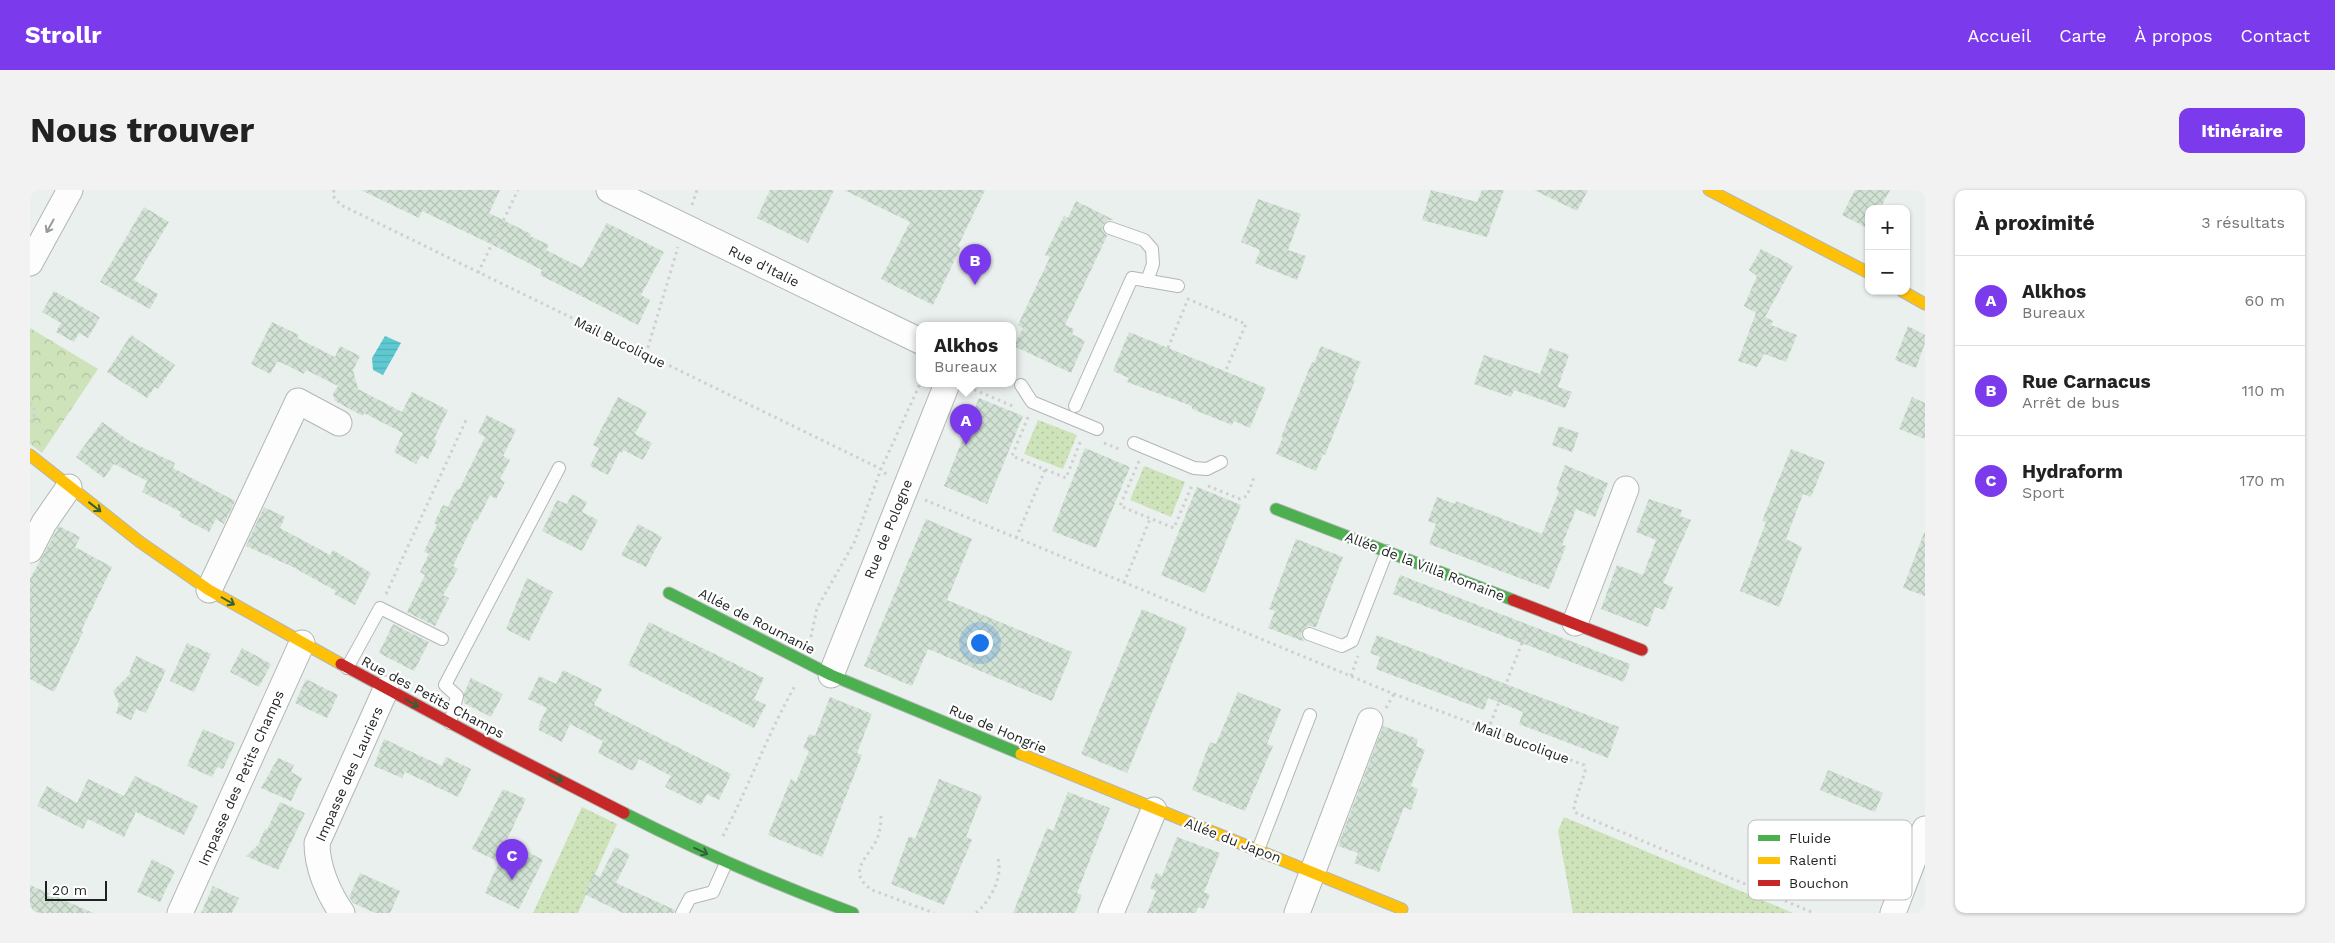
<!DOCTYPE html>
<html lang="fr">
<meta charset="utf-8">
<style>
:root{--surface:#fff;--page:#f2f2f2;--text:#222;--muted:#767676;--line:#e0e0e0;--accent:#7c3aed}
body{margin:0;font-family:"Work Sans",sans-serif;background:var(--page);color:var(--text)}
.controls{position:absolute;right:15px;top:15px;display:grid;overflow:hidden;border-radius:10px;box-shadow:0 1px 4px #0004}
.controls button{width:45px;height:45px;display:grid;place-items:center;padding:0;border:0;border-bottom:1px solid var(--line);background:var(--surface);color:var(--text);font:25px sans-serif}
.scale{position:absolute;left:15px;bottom:12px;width:62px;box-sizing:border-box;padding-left:5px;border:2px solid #1e2220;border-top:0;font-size:14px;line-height:18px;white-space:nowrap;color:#1e2220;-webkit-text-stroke:4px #fff;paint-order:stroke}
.you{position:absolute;left:949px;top:452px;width:18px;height:18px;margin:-12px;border:4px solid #fff;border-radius:50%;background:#1a73e8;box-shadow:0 0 0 8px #1a73e833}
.badge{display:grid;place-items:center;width:32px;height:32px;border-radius:50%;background:var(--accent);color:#fff;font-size:16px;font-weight:700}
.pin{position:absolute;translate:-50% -41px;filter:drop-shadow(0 1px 2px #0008)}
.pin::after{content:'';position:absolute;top:26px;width:18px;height:15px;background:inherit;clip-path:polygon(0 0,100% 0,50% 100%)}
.popup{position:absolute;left:886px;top:132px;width:100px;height:65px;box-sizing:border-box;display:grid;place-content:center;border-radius:10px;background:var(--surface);filter:drop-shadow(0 1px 4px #0005);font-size:16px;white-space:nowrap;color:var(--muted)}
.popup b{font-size:19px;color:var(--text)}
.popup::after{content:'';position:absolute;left:50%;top:100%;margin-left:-10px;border:10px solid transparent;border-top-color:var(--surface)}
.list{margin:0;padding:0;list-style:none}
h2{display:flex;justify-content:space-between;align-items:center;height:65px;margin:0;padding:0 20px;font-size:21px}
h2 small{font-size:16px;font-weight:400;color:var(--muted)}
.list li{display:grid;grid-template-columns:32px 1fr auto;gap:15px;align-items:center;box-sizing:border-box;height:90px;padding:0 20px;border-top:1px solid var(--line)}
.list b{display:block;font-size:19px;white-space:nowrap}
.list p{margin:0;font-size:16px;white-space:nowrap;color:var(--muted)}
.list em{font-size:16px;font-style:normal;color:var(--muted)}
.map{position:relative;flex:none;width:1895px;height:723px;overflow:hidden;border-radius:10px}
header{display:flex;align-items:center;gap:30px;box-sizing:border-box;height:70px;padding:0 25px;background:var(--accent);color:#fff}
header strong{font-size:24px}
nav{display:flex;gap:28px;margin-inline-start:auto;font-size:18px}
.intro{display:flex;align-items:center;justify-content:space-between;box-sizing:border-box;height:120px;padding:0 30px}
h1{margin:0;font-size:35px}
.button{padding:12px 22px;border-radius:10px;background:var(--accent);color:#fff;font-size:18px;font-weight:700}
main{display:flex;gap:30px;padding:0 30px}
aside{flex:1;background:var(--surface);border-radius:10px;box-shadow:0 1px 4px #0004}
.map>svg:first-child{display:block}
</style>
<header>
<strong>Strollr</strong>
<nav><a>Accueil</a><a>Carte</a><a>À propos</a><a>Contact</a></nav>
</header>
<div class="intro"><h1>Nous trouver</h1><a class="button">Itinéraire</a></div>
<main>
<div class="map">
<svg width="1895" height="723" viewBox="0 0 1895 723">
<defs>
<pattern id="grass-dots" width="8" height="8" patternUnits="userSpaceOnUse" patternTransform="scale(1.25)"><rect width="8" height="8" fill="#cee3ba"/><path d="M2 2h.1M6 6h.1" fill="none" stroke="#b0c2a0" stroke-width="1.8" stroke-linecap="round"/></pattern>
<pattern id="park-crowns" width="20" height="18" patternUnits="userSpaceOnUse" patternTransform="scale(1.25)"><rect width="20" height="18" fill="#cee3ba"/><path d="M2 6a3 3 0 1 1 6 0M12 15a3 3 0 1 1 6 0" fill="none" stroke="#b0c2a0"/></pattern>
<pattern id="water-rules" width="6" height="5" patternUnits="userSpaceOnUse" patternTransform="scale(1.25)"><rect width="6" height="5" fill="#5fc9d2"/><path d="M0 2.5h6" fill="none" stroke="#52acb4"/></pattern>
<pattern id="building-cross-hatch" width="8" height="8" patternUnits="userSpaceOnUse" patternTransform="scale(1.25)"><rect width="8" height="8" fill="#d2e3d5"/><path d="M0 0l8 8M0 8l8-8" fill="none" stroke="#b4c2b7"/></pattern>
</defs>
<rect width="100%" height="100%" fill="#eaf0ed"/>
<g fill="url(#grass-dots)">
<polygon points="1008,230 1047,245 1033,279 994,264"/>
<polygon points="1114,276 1155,292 1141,327 1100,310"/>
<polygon points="552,617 587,634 548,723 503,723"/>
<polygon points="1534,627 1763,723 1543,723 1528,641"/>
</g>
<polygon fill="url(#park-crowns)" points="0,138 68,179 12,263 0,254"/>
<polygon fill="url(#water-rules)" points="355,146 371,153 353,185 343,180 342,168"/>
<g fill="url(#building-cross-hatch)">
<polygon points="331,0 470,0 459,23 501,44 500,46 519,55 516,60 552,78 577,33 634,62 611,105 620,110 608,135 510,85 512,80 469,58 392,21 389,28"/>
<polygon points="740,0 804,0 778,53 727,28"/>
<polygon points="814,0 955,0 928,56 931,57 903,115 851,89 880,32"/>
<polygon points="1401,0 1447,12 1452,0 1474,0 1457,47 1392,30"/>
<polygon points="1504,0 1558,0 1547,21"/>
<polygon points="1825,0 1860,0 1850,19 1839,19 1839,39 1812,25"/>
<polygon points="1228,9 1271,24 1258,60 1276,66 1267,90 1225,73 1230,60 1211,52"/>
<polygon points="1046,11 1084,30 1078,30 1073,35 1072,40 1077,46 1035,135 1044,139 1042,144 1055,151 1041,183 984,156 993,138 988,135 1020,67 1015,65 1034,26 1038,28"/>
<polygon points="114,17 139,32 104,90 128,104 120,119 70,92"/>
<polygon points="1731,59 1763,76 1735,127 1743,131 1741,135 1767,145 1756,172 1734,164 1727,177 1708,171 1726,123 1714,116 1727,86 1719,80"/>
<polygon points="24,101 70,127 58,148 49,143 44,152 26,142 31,133 12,122"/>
<polygon points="242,132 269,145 267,148 305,167 310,156 330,166 323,180 328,199 372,222 382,202 418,220 404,249 407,251 398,269 391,265 386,274 364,262 373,243 334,223 333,226 305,211 303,204 308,196 276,180 274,184 250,172 247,172 240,184 221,174"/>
<polygon points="1878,136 1895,145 1895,153 1886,178 1865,170"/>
<polygon points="1099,142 1236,198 1220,238 1204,231 1202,235 1162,219 1162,216 1097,192 1099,188 1083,181"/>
<polygon points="101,145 145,175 128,199 125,197 117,208 77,182"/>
<polygon points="1291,156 1331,172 1323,189 1325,190 1295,265 1293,264 1286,281 1246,264 1253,247 1251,247 1282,172 1284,173"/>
<polygon points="1520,158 1539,165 1528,197 1542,202 1535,218 1484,200 1481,207 1444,194 1454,165 1510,184"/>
<polygon points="588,207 617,222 605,244 622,253 613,270 593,260 592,263 590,261 578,285 560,276 569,258 563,255"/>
<polygon points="1882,207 1895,213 1895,249 1869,239"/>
<polygon points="949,208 993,226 957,314 914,296"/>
<polygon points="457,225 486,240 473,266 480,270 470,289 475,292 466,309 460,305 447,331 445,330 423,376 428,379 413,405 419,408 405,436 377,422 395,385 390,382 399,364 394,361 407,335 404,333 413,315 418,317 427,299 429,300 455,247 448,243"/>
<polygon points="72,232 101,252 145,273 143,278 205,311 194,334 186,329 179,342 149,326 151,322 112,302 117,291 84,274 74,288 46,267"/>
<polygon points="1529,236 1549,243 1542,262 1522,255"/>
<polygon points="1055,258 1100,277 1066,358 1022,341"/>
<polygon points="1761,259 1795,272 1781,307 1773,304 1756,349 1772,357 1749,417 1710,401 1736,332 1732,331"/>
<polygon points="1535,275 1578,293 1565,327 1546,319 1532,355 1536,356 1519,399 1399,354 1406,334 1398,331 1407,307 1425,314 1426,311 1512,344 1529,301 1526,300"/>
<polygon points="1167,297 1211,315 1175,403 1131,385"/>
<polygon points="542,304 557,312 552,322 568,330 552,361 512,341 527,310 537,314"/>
<polygon points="1619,309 1652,320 1650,326 1661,330 1633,393 1643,397 1634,420 1625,417 1618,437 1571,419 1587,375 1613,385 1626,350 1606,342"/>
<polygon points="234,317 255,327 250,338 300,365 303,360 341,383 325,415 304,404 306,401 263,377 216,356"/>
<polygon points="896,329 942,349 917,410 1042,462 1022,511 898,459 882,496 834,476"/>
<polygon points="608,334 632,347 616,377 591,365"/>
<polygon points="29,336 50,347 45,357 82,377 51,441 53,442 24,502 0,489 0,389"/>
<polygon points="1894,343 1895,343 1895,406 1873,398"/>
<polygon points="1266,349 1313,367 1286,437 1277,436 1272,441 1271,446 1275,452 1238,438 1245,421 1239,419"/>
<polygon points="1370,385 1600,474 1594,492 1363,404"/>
<polygon points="497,388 523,402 499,451 476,439"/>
<polygon points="1112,419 1157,438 1097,583 1051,564"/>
<polygon points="619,432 734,488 724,509 736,515 724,538 598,475"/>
<polygon points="363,434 399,452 384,481 349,463"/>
<polygon points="1347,445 1589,537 1578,568 1489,534 1493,522 1458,508 1454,520 1346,479 1350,467 1340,463"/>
<polygon points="157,453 181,464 164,502 140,491"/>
<polygon points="212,458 241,474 229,497 200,482"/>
<polygon points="106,466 136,480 116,523 106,519 101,530 86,523 89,514 83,501 101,483 99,483"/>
<polygon points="533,480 572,499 564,515 701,584 689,610 677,604 671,615 635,597 641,586 609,569 603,581 568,563 573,551 540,534 532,552 509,540 509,534 517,518 498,509 509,486 526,494"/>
<polygon points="441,488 473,504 461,527 434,513 434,503"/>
<polygon points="276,489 308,505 297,528 265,513"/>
<polygon points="1208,502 1251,519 1237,554 1243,556 1215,621 1162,600 1180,552 1186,554"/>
<polygon points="800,507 842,524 827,563 832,565 792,667 738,645 761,589 766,592 779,561 773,558 779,544 785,546"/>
<polygon points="1353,536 1388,549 1386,556 1395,560 1381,596 1388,599 1381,620 1374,617 1349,682 1324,673 1328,663 1308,656"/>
<polygon points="173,539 205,553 193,579 187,577 182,587 157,576"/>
<polygon points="354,549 412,576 416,567 441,579 428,607 375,582 372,588 344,576"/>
<polygon points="248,568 264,575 261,582 272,588 261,611 231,598"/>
<polygon points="1798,580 1853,603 1845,622 1790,600"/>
<polygon points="105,586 168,616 154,645 106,622 94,647 58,629 53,639 7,616 17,596 47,613 58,589 94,606"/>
<polygon points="909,589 952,606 936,647 942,650 914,715 861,694 879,646 885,649"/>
<polygon points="473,599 496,609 467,671 442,659"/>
<polygon points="1038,602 1080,618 1047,703 1052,705 1045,723 983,723 1017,638 1023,641"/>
<polygon points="250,612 275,623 248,680 216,666 228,655 235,639 237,640"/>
<polygon points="1147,647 1190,663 1174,702 1180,705 1174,719 1168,717 1166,723 1117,723 1126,701 1120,698 1126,683 1132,686"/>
<polygon points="585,657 600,665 586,693 645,720 644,723 593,723 554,704 563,684 570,687"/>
<polygon points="498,662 513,670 489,719 455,703 472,665"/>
<polygon points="122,669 145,681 130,712 107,702"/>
<polygon points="330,683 370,701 360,723 345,723 323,713 319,707"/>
<polygon points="0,695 63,723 0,723"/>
<polygon points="183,696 209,708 202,723 171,723"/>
</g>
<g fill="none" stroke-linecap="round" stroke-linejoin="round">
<defs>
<g id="lane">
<polyline points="1080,38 1114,50 1122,59 1123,74 1117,91"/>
<polyline points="991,195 1002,212 1067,239"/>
<polyline points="1045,216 1102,88 1148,96"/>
<polyline points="1104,253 1164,278 1177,279 1191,272"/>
<polyline points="1279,444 1312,456 1322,451 1357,361"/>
<polyline points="317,478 350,418 412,449"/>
<polyline points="420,533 427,506 415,495 529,278"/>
<polyline points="1228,660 1280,525"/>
<polyline points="652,723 660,708 683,702 696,673"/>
</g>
<g id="street">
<polyline points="579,0 890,151"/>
<polyline points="0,73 40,0"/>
<polyline points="0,360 14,333 39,297"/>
<polyline points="179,400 268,211 309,233"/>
<polyline points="1545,433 1596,299"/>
<polyline points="801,485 917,194"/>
<polyline points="150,723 272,453"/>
<path d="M312,723C298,703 287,677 287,653L356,499"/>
<polyline points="1081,723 1124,620"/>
<polyline points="1267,723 1340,531"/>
<polyline points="1863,723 1895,639"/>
</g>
<g id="fast">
<polyline points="1246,319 1483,410"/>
<polyline points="639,403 801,485 991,564"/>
<path d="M594,623C668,661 745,694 823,723"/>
</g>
<g id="slow">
<polyline points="1679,0 1839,83"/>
<polyline points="1872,101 1895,114"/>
<polyline points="0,265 110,352 179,400 311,474"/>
<polyline points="991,564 1372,719"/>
</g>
<g id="jam">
<polyline points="1483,410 1612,460"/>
<polyline points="311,474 467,558 594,623"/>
</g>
</defs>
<use href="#lane" stroke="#b2b6b4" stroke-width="14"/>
<use href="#street" stroke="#b2b6b4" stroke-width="27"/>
<use href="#fast" stroke="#b2b6b4" stroke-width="13"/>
<use href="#slow" stroke="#b2b6b4" stroke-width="13"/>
<use href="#jam" stroke="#b2b6b4" stroke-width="13"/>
<g stroke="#cdd0cf" stroke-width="3" stroke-dasharray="2.5 4" stroke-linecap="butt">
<polyline points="304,0 303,6 311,15 851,279 857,285"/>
<polyline points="662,15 667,0"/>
<polyline points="448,83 488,0"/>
<polyline points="1138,158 1158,109 1216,134 1195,182"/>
<polyline points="616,164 648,57"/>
<polyline points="938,197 985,217"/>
<polyline points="0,213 4,217 4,228 0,234"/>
<polyline points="998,227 982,266 1036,288 1051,250"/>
<polyline points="1074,253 1089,259"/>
<polyline points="1109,271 1090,316 1144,338 1163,293"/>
<polyline points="1178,296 1210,309 1217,306 1225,285"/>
<polyline points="895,310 1364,504 1554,575 1555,581 1544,616 1544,622 1784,723"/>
<polyline points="986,348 1015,280"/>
<polyline points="1094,393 1120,329"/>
<polyline points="356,404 437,228"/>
<polyline points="781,447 787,418 824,353 851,279 890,194"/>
<polyline points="1321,486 1328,466"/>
<polyline points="1356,518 1364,504"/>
<polyline points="1458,540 1497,440"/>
<path d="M851,626C851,634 850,641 847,649C839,667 815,682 842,700L904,723"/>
<path d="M693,646C719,596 738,543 766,494"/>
<path d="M946,723C960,711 973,688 968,669"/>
</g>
<use href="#lane" stroke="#fcfdfc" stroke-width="12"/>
<use href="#street" stroke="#fcfdfc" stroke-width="25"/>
<use href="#fast" stroke="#4caf50" stroke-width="11"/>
<use href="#slow" stroke="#ffc107" stroke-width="11"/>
<use href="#jam" stroke="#c62828" stroke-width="11"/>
</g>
<defs><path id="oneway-shaft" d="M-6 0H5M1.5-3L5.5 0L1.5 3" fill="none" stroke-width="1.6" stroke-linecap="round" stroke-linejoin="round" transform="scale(1.25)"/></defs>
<use stroke="#989a99" href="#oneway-shaft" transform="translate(20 36) rotate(119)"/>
<g stroke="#336136">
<use href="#oneway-shaft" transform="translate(65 317) rotate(38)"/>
<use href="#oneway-shaft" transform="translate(198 411) rotate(30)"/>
<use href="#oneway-shaft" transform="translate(382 513) rotate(28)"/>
<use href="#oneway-shaft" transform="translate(526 588) rotate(27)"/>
<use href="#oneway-shaft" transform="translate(671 661) rotate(25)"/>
</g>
<g text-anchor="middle" stroke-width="4.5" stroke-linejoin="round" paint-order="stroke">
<g font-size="14" fill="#1e2220" stroke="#fff">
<text transform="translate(734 76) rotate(26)" y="5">Rue d'Italie</text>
<text transform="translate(590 152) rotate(26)" y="5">Mail Bucolique</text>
<text transform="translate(858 339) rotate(-68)" y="5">Rue de Pologne</text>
<text transform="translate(1395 376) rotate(21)" y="5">Allée de la Villa Romaine</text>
<text transform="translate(727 431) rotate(27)" y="5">Allée de Roumanie</text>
<text transform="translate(403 507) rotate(28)" y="5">Rue des Petits Champs</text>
<text transform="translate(968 539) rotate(23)" y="5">Rue de Hongrie</text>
<text transform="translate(1492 552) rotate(20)" y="5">Mail Bucolique</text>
<text transform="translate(319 584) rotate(-66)" y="5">Impasse des Lauriers</text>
<text transform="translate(211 588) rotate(-66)" y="5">Impasse des Petits Champs</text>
<text transform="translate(1203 650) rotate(21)" y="5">Allée du Japon</text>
</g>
</g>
<rect x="1718" y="630" width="164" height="80" rx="8" fill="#fff" stroke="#bcbdbc" stroke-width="1"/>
<rect x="1728" y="645" width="22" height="6" fill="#4caf50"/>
<rect x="1728" y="667" width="22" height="7" fill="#ffc107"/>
<rect x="1728" y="690" width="22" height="6" fill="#c62828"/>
<g font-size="14" fill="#1e2220">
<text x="1759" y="653">Fluide</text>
<text x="1759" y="675">Ralenti</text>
<text x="1759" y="698">Bouchon</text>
</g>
</svg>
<div class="controls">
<button>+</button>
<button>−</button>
</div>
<div class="scale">20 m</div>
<div class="you"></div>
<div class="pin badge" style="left:936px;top:255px">A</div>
<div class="popup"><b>Alkhos</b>Bureaux</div>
<div class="pin badge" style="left:945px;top:95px">B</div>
<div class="pin badge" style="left:482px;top:690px">C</div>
</div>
<aside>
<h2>À proximité<small>3 résultats</small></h2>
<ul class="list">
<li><span class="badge">A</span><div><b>Alkhos</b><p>Bureaux</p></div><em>60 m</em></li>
<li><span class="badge">B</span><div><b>Rue Carnacus</b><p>Arrêt de bus</p></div><em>110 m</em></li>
<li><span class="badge">C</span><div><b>Hydraform</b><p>Sport</p></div><em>170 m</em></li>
</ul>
</aside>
</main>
